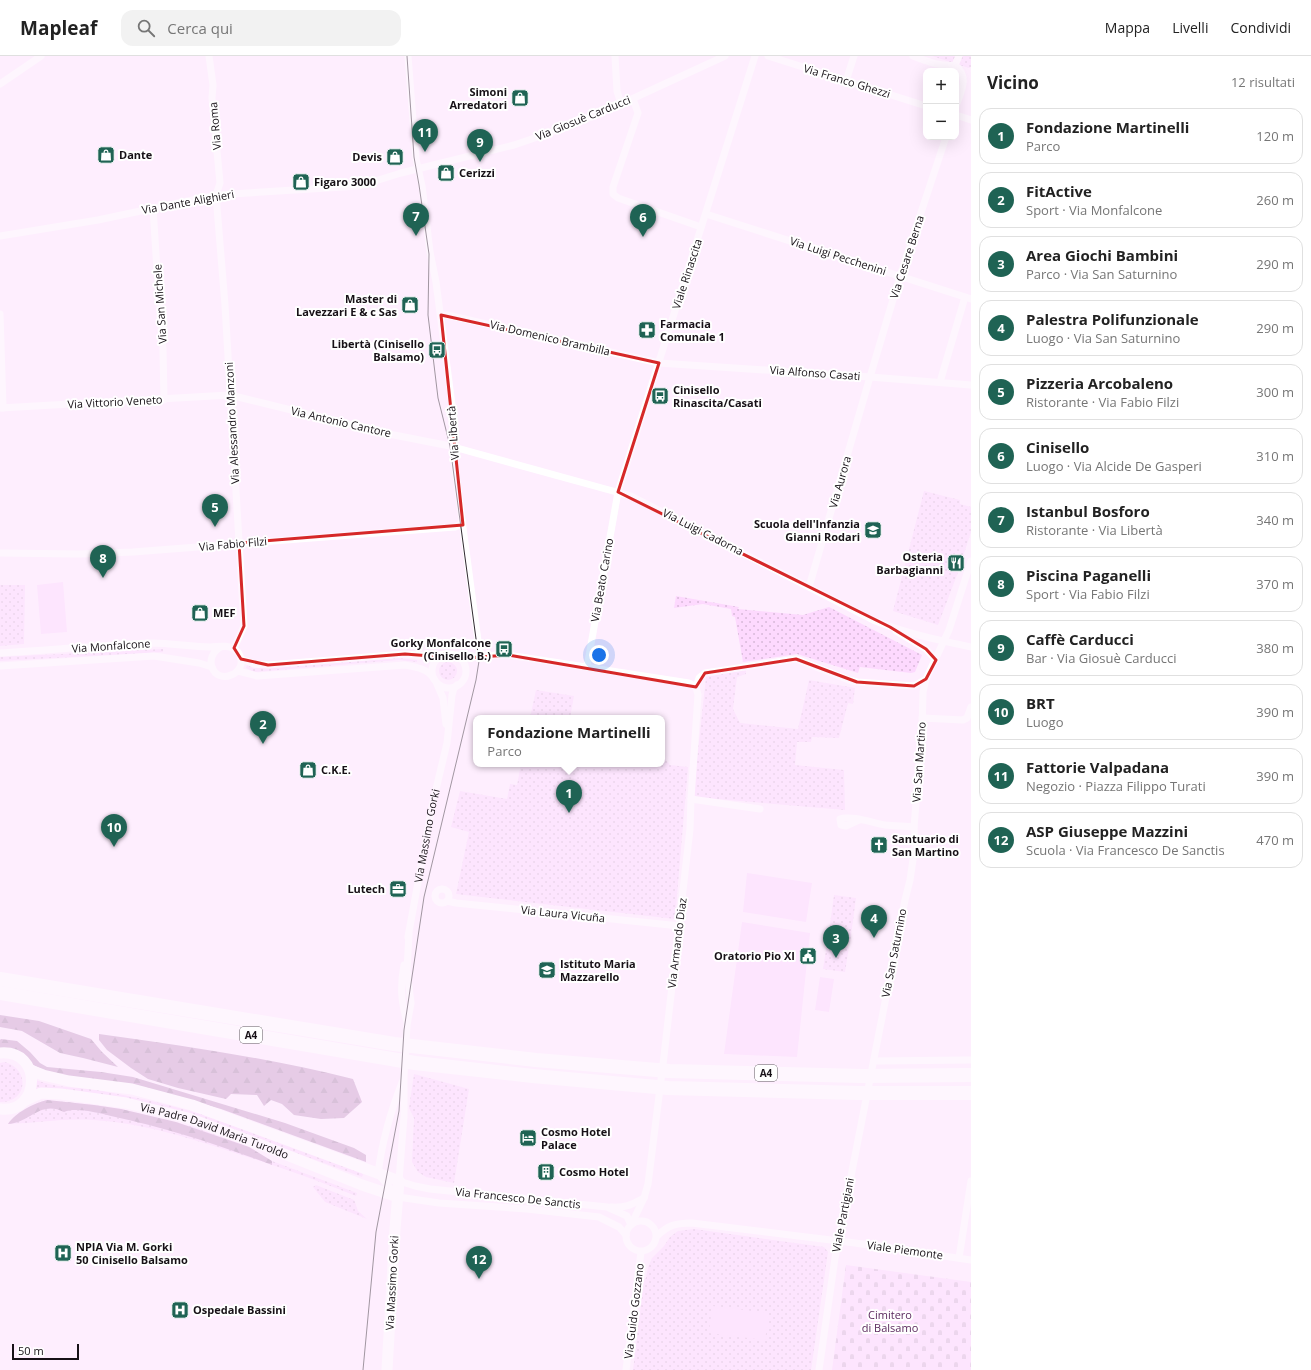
<!DOCTYPE html>
<html lang="it">
<meta charset="utf-8">
<style>
:root{--surface:#fff;--page:#f2f2f2;--text:#222;--muted:#767676;--line:#e0e0e0;--accent:#1f6354}
body{margin:0;font-family:"Open Sans",sans-serif;background:var(--page);color:var(--text)}
.controls{position:absolute;right:12px;top:12px;display:grid;overflow:hidden;border-radius:8px;box-shadow:0 4px 16px #0002}
.controls button{width:36px;height:36px;display:grid;place-items:center;padding:0;border:0;border-bottom:1px solid var(--line);background:var(--surface);color:var(--text);font:20px sans-serif}
.scale{position:absolute;left:12px;bottom:10px;width:67px;box-sizing:border-box;padding-left:4px;border:2px solid #171117;border-top:0;font-size:11px;line-height:14px;white-space:nowrap;color:#171117;-webkit-text-stroke:3px #fff;paint-order:stroke}
.you{position:absolute;left:599px;top:599px;width:14px;height:14px;margin:-10px;border:3px solid #fff;border-radius:50%;background:#1a73e8;box-shadow:0 0 0 6px #1a73e833}
.badge{display:grid;place-items:center;width:26px;height:26px;border-radius:50%;background:var(--accent);color:#fff;font-size:13px;font-weight:700}
.pin{position:absolute;translate:-50% -33px;filter:drop-shadow(0 1px 2px #0008)}
.pin::after{content:'';position:absolute;top:21px;width:14px;height:12px;background:inherit;clip-path:polygon(0 0,100% 0,50% 100%)}
.popup{position:absolute;left:473px;top:659px;width:192px;height:52px;box-sizing:border-box;display:grid;place-content:center;border-radius:8px;background:var(--surface);filter:drop-shadow(0 1px 3px #0005);font-size:13px;white-space:nowrap;color:var(--muted)}
.popup b{font-size:15px;color:var(--text)}
.popup::after{content:'';position:absolute;left:50%;top:100%;margin-left:-8px;border:8px solid transparent;border-top-color:var(--surface)}
.list{margin:0;padding:0;list-style:none}
h2{display:flex;justify-content:space-between;align-items:center;height:52px;margin:0;padding:0 16px;font-size:17px}
h2 small{font-size:13px;font-weight:400;color:var(--muted)}
.list li{display:grid;grid-template-columns:26px 1fr auto;gap:12px;align-items:center;box-sizing:border-box;height:56px;margin:0 8px 8px;padding:0 8px;border:1px solid var(--line);border-radius:12px}
.list b{display:block;font-size:15px;white-space:nowrap}
.list p{margin:0;font-size:13px;white-space:nowrap;color:var(--muted)}
.list em{font-size:13px;font-style:normal;color:var(--muted)}
.icon{flex:none;width:22px;height:22px;fill:none;stroke:currentColor;stroke-width:2;stroke-linecap:round;stroke-linejoin:round}
.map{position:relative;flex:none;width:971px;height:1314px;overflow:hidden}
header{display:flex;align-items:center;gap:24px;box-sizing:border-box;height:56px;padding:0 20px;background:var(--surface);border-bottom:1px solid var(--line)}
header strong{font-size:19px}
nav{display:flex;gap:22px;margin-inline-start:auto;font-size:14px}
.search{width:280px;height:36px;background:var(--page);display:flex;align-items:center;gap:10px;box-sizing:border-box;padding:0 14px;border-radius:12px;color:var(--muted);font-size:15px}
main{display:flex}
aside{flex:1;background:var(--surface)}
.map>svg:first-child{display:block}
</style>
<header>
<strong>Mapleaf</strong>
<div class="search"><svg class="icon" aria-label="search" viewBox="0 0 24 24"><circle cx="10" cy="10" r="6"/><path d="M15 15l6 6"/></svg>Cerca qui</div>
<nav><a>Mappa</a><a>Livelli</a><a>Condividi</a></nav>
</header>
<main>
<div class="map">
<svg width="971" height="1314" viewBox="0 0 971 1314">
<defs>
<pattern id="green-dots" width="8" height="8" patternUnits="userSpaceOnUse"><rect width="8" height="8" fill="#fdd9fe"/><path d="M2 2h.1M6 6h.1" fill="none" stroke="#d8b9d9" stroke-width="1.8" stroke-linecap="round"/></pattern>
<pattern id="forest-firs" width="22" height="20" patternUnits="userSpaceOnUse"><rect width="22" height="20" fill="#c9a0cb"/><path d="M5 1l3.5 6h-7zM16 11l3.5 6h-7z" fill="#ac89ae"/></pattern>
<pattern id="cemetery-stones" width="16" height="16" patternUnits="userSpaceOnUse"><rect width="16" height="16" fill="#fdd9fe"/><path d="M2 7V4a2 2 0 0 1 4 0v3zM10 15v-3a2 2 0 0 1 4 0v3z" fill="#d8b9d9"/></pattern>
</defs>
<rect width="100%" height="100%" fill="#feeefe"/>
<g fill="url(#green-dots)">
<polygon points="932,0 971,0 971,11 969,12"/>
<polygon points="924,435 960,444 960,448 971,451 971,476 957,519 938,569 893,555"/>
<polygon points="0,529 25,529 24,588 0,590"/>
<polygon points="676,540 739,551 738,553 803,559 829,551 922,599 915,616 911,617 860,611 858,617 797,598 743,606 735,561 732,560 731,553 703,548 674,552"/>
<polygon points="163,593 163,596 0,605 0,601"/>
<polygon points="397,602 417,604 417,606 399,604 254,616 246,612 247,609 253,612 261,612"/>
<circle cx="448" cy="615" r="9"/>
<polygon points="746,614 746,618 737,621 733,653 740,667 798,673 809,624 855,632 853,648 848,647 839,682 812,681 811,686 797,686 795,709 844,714 845,754 693,741 706,621"/>
<polygon points="536,634 574,640 570,662 530,662"/>
<polygon points="662,699 670,709 688,711 675,863 456,838 469,776 451,771 460,735 507,743 510,728 517,729 521,708 662,708"/>
<polygon points="834,839 856,842 850,887 828,883"/>
<polygon points="827,887 849,891 845,916 823,913"/>
<path d="M5,1006C31,1014 27,1047 0,1046V1007Z"/>
<polygon points="414,1018 469,1033 454,1127 426,1121 418,1116 412,1106 414,1062 409,1052"/>
<path d="M36,1024C55,1032 77,1031 97,1034C132,1040 167,1048 201,1058L363,1118L362,1121L225,1071L35,1034Z"/>
<path d="M47,1044L93,1049L121,1053L194,1071L249,1091L272,1105L357,1137L356,1140C318,1125 280,1111 241,1099C193,1083 144,1067 93,1064C65,1062 37,1067 8,1068C16,1057 34,1047 47,1044Z"/>
<polygon points="316,1129 354,1144 355,1146 358,1155 367,1163 325,1146 313,1131"/>
<polygon points="694,1173 824,1191 828,1196 811,1314 633,1314 644,1224 646,1222 648,1211 652,1202 664,1190 670,1181 678,1175"/>
</g>
<g fill="url(#forest-firs)">
<polygon points="0,959 39,965 91,983 102,996 118,1011 83,1002 60,997 22,975 0,971"/>
<path d="M99,978C184,990 270,1002 353,1023L362,1046L344,1062L321,1063L294,1059L282,1048L271,1044L264,1050L257,1039L231,1038L226,1043L178,1032L148,1023L131,1012L107,994L99,984Z"/>
<polygon points="1,983 17,985 30,996 40,1007 47,1011 101,1016 133,1021 285,1067 354,1092 366,1099 366,1106 221,1053 183,1042 52,1018 0,993 0,984"/>
<path d="M47,1044L94,1049L121,1053L176,1066L249,1091L272,1105V1109C219,1089 167,1072 111,1060C98,1057 76,1051 64,1056C40,1044 30,1067 8,1068C15,1057 34,1047 47,1044Z"/>
</g>
<polygon fill="url(#cemetery-stones)" points="846,1209 971,1226 971,1314 832,1314"/>
<g fill="#fdd9fe">
<polygon points="63,526 67,576 41,578 37,529"/>
<polygon points="747,817 812,827 806,866 743,856"/>
<polygon points="742,866 810,877 797,1001 724,998"/>
<polygon points="820,921 834,923 829,956 815,954"/>
<polygon points="712,1250 769,1257 765,1284 709,1277"/>
</g>
<g fill="none" stroke-linecap="round" stroke-linejoin="round">
<g stroke="#fff" stroke-width="7">
<polyline points="209,0 213,29 212,42 220,127 216,139 225,249 244,570 234,592"/>
<polyline points="408,0 416,103 422,130 430,196 436,226 454,364 453,396 480,600"/>
<polyline points="615,0 617,35 621,48"/>
<polyline points="768,0 926,50"/>
<path d="M913,0C926,5 941,11 955,9L959,0"/>
<path d="M955,9C970,21 961,35 956,50"/>
<polyline points="846,25 854,0"/>
<polyline points="0,28 41,0"/>
<polyline points="633,43 638,57 613,131 613,138 618,142 701,171"/>
<polyline points="956,59 971,64"/>
<polyline points="153,152 160,260 163,293 164,344"/>
<polyline points="706,158 971,243"/>
<polyline points="0,180 98,164 216,139 359,130 401,117 514,89 567,71 621,48 725,0"/>
<polyline points="0,258 3,352"/>
<polyline points="441,259 447,259 659,307 870,321 971,329"/>
<polyline points="940,326 965,241"/>
<path d="M0,352L230,339L389,378L450,390L631,440L873,564C904,577 938,584 971,591"/>
<polyline points="0,497 79,498 133,496 455,471 461,468 462,464"/>
<polyline points="809,531 870,321 900,220 946,81"/>
<polyline points="896,575 926,593 936,604"/>
<path d="M0,597C51,594 102,589 152,587C172,587 191,591 210,591C218,591 227,588 234,593C240,596 243,605 240,611C238,615 235,618 231,619C213,627 202,601 221,591"/>
<circle cx="449" cy="615" r="17"/>
<path d="M457,599C471,606 492,597 508,599L689,627L696,631"/>
<polyline points="241,603 255,608 268,609 405,598 431,600 445,598"/>
<polyline points="0,610 154,600 199,607 212,611"/>
<polyline points="587,611 618,436 755,0"/>
<path d="M238,615L257,620L405,609C416,611 428,613 434,623"/>
<polyline points="437,628 443,642 446,668"/>
<polyline points="696,631 699,622 705,617 796,603 849,624 857,626 914,630 926,623"/>
<polyline points="922,662 963,664 967,662 971,651"/>
<polyline points="691,743 760,753"/>
<path d="M859,764L846,770L841,769L840,763C851,759 873,767 885,769C895,770 904,770 914,771"/>
<circle cx="442" cy="840" r="7"/>
<polyline points="447,845 456,847 680,870"/>
<polyline points="409,878 407,914 411,947 407,969 404,1020 404,1060 399,1125 415,1130 430,1133 607,1151 627,1160 631,1169"/>
<path id="s1" d="M408,881L432,750L447,687L452,639L454,632L457,629"/>
<path d="M404,909C400,931 401,945 407,966"/>
<polyline points="874,1005 971,1004"/>
<path d="M403,1024C391,1054 382,1085 378,1118L398,1141L439,1147L527,1153L599,1161L619,1171L626,1179"/>
<path d="M611,1151C626,1152 631,1149 644,1142"/>
<circle cx="641" cy="1180" r="15"/>
<polyline points="632,1167 644,1142 648,1128 664,1000 690,773 691,743 698,639 696,631"/>
<path d="M657,1180C668,1169 676,1167 692,1167L855,1187L971,1204"/>
<polyline points="959,1202 971,1125"/>
<polyline points="626,1314 641,1196"/>
<polyline points="819,1314 835,1202 905,844 910,824 915,790 914,771 922,675 923,636 926,623 949,574 971,505"/>
</g>
<g stroke="#fff" stroke-width="11">
<path d="M0,997C43,993 41,1058 0,1053"/>
<polyline points="30,1014 43,1019 69,1025 132,1033 192,1049 399,1125 395,1173 387,1314"/>
<path id="s2" d="M26,1044L41,1037L61,1038L126,1047L188,1062L264,1090L362,1129L398,1141"/>
</g>
<g stroke="#fff" stroke-width="14">
<polyline points="0,923 394,988 536,1004 669,1015 862,1020 971,1019"/>
<polyline points="0,937 415,1007 533,1020 668,1032 859,1037 971,1037"/>
</g>
<polyline stroke="#312a31" stroke-width="1" points="363,1314 376,1176 399,1055 404,974 424,841 476,624 479,605 450,390 438,342 428,259 429,198 419,129 414,101 407,0"/>
</g>
<path d="M0 0H971V1314H0ZM441,259L659,307L618,436L890,571L926,593L936,604L926,623L914,630L857,626L796,603L705,617L696,631L508,599L467,602L445,598L431,600L405,598L268,609L241,603L234,592L244,570L239,487L463,469Z" fill="#feeefe" fill-opacity=".55" fill-rule="evenodd"/>
<path fill="none" stroke="#d62828" stroke-width="3" stroke-linejoin="round" d="M441,259L659,307L618,436L890,571L926,593L936,604L926,623L914,630L857,626L796,603L705,617L696,631L508,599L467,602L445,598L431,600L405,598L268,609L241,603L234,592L244,570L239,487L463,469Z"/>
<defs>
<symbol id="shop-square" viewBox="-11 -11 22 22"><rect x="-9" y="-9" width="18" height="18" rx="4" fill="#1f6354" stroke="#fff"/><path d="M-5-2.5h2.3a2.7 3.5 0 0 1 5.4 0H5L5.5 6h-11ZM-1.5-2.5h3a1.5 2.3 0 0 0-3 0Z" fill="#fff"/></symbol>
<symbol id="pharmacy-square" viewBox="-11 -11 22 22"><rect x="-9" y="-9" width="18" height="18" rx="4" fill="#1f6354" stroke="#fff"/><path d="M-2-6h4v4h4v4h-4v4h-4v-4h-4v-4h4Z" fill="#fff"/></symbol>
<symbol id="bus-square" viewBox="-11 -11 22 22"><rect x="-9" y="-9" width="18" height="18" rx="4" fill="#1f6354" stroke="#fff"/><path d="M-5-6H5V4H4V6H2V4H-2V6H-4V4H-5ZM-3.5-4V0h7V-4ZM-3.5 1.2v1.5H-2V1.2ZM2 1.2v1.5H3.5V1.2Z" fill="#fff"/></symbol>
<symbol id="school-square" viewBox="-11 -11 22 22"><rect x="-9" y="-9" width="18" height="18" rx="4" fill="#1f6354" stroke="#fff"/><path d="M0-5L7-2L0 1L-7-2ZM-4 1L0 2.5L4 1V4Q0 6-4 4Z" fill="#fff"/></symbol>
<symbol id="restaurant-square" viewBox="-11 -11 22 22"><rect x="-9" y="-9" width="18" height="18" rx="4" fill="#1f6354" stroke="#fff"/><path d="M-5-6h1v4h1v-4h1v4h1v-4h1v5L-1.5 .5V6h-2V.5L-5-1ZM5-6V6H3V1.5H1.5Q1.5-4 5-6Z" fill="#fff"/></symbol>
<symbol id="church-square" viewBox="-11 -11 22 22"><rect x="-9" y="-9" width="18" height="18" rx="4" fill="#1f6354" stroke="#fff"/><path d="M-1.2-6h2.4v3.5h3.3v2.4h-3.3V6h-2.4V-.1h-3.3v-2.4h3.3Z" fill="#fff"/></symbol>
<symbol id="office-square" viewBox="-11 -11 22 22"><rect x="-9" y="-9" width="18" height="18" rx="4" fill="#1f6354" stroke="#fff"/><path d="M-6-3h4V-5.5h4V-3h4V5H-6ZM-1-4.5V-3h2v-1.5ZM-6 0V1H6V0Z" fill="#fff"/></symbol>
<symbol id="civic-square" viewBox="-11 -11 22 22"><rect x="-9" y="-9" width="18" height="18" rx="4" fill="#1f6354" stroke="#fff"/><path d="M-.6-6.5H3V-4.5H.6V-3L4-1V1h2V6H-6V1h2V-1L-.6-3ZM-1.2 2.5V6h2.4V2.5Z" fill="#fff"/></symbol>
<symbol id="hotel-square" viewBox="-11 -11 22 22"><rect x="-9" y="-9" width="18" height="18" rx="4" fill="#1f6354" stroke="#fff"/><path d="M-6-4.5h1.5V1H6V5H4.5V3h-9V5H-6ZM-4 0a1.8 1.8 0 1 1 3.6 0ZM.5 0V-2.5h3Q6-2.5 6 0Z" fill="#fff"/></symbol>
<symbol id="building-square" viewBox="-11 -11 22 22"><rect x="-9" y="-9" width="18" height="18" rx="4" fill="#1f6354" stroke="#fff"/><path d="M-4-6H4V6H1V3H-1V6H-4ZM-2.5-4.3h1.7v1.8h-1.7ZM.8-4.3h1.7v1.8H.8ZM-2.5-1h1.7V.8h-1.7ZM.8-1h1.7V.8H.8Z" fill="#fff"/></symbol>
<symbol id="hospital-square" viewBox="-11 -11 22 22"><rect x="-9" y="-9" width="18" height="18" rx="4" fill="#1f6354" stroke="#fff"/><path d="M-5-5h3v3.5h4V-5h3V5h-3V1.5h-4V5h-3Z" fill="#fff"/></symbol>
</defs>
<g fill-rule="evenodd">
<use href="#shop-square" x="510" y="32" width="20" height="20"/>
<use href="#shop-square" x="96" y="89" width="20" height="20"/>
<use href="#shop-square" x="385" y="91" width="20" height="20"/>
<use href="#shop-square" x="436" y="107" width="20" height="20"/>
<use href="#shop-square" x="291" y="116" width="20" height="20"/>
<use href="#shop-square" x="400" y="239" width="20" height="20"/>
<use href="#pharmacy-square" x="637" y="264" width="20" height="20"/>
<use href="#bus-square" x="427" y="284" width="20" height="20"/>
<use href="#bus-square" x="650" y="330" width="20" height="20"/>
<use href="#school-square" x="863" y="464" width="20" height="20"/>
<use href="#restaurant-square" x="946" y="497" width="20" height="20"/>
<use href="#shop-square" x="190" y="547" width="20" height="20"/>
<use href="#bus-square" x="494" y="583" width="20" height="20"/>
<use href="#shop-square" x="298" y="704" width="20" height="20"/>
<use href="#church-square" x="869" y="779" width="20" height="20"/>
<use href="#office-square" x="388" y="823" width="20" height="20"/>
<use href="#civic-square" x="798" y="890" width="20" height="20"/>
<use href="#school-square" x="537" y="904" width="20" height="20"/>
<use href="#hotel-square" x="518" y="1072" width="20" height="20"/>
<use href="#building-square" x="536" y="1106" width="20" height="20"/>
<use href="#hospital-square" x="53" y="1187" width="20" height="20"/>
<use href="#hospital-square" x="170" y="1244" width="20" height="20"/>
</g>
<g text-anchor="middle" stroke-width="4" stroke-linejoin="round" paint-order="stroke">
<g fill="#fff" stroke="#5d585d" stroke-width="1">
<rect x="240" y="971" width="22" height="16" rx="3"/>
<rect x="755" y="1009" width="22" height="16" rx="3"/>
</g>
<g font-size="10" font-weight="bold" fill="#171117">
<text x="251" y="983">A4</text>
<text x="766" y="1021">A4</text>
</g>
<g font-size="11" fill="#171117" stroke="#fff">
<text transform="translate(847 25) rotate(17)" y="4">Via Franco Ghezzi</text>
<text transform="translate(583 62) rotate(-22)" y="4">Via Giosuè Carducci</text>
<text transform="translate(215 70) rotate(-95)" y="4">Via Roma</text>
<text transform="translate(188 146) rotate(-10)" y="4">Via Dante Alighieri</text>
<text transform="translate(838 200) rotate(18)" y="4">Via Luigi Pecchenini</text>
<text transform="translate(907 201) rotate(-72)" y="4">Via Cesare Berna</text>
<text transform="translate(687 218) rotate(-72)" y="4">Viale Rinascita</text>
<text transform="translate(160 248) rotate(-94)" y="4">Via San Michele</text>
<text transform="translate(550 282) rotate(13)" y="4">Via Domenico Brambilla</text>
<text transform="translate(815 317) rotate(4)" y="4">Via Alfonso Casati</text>
<text transform="translate(115 346) rotate(-3)" y="4">Via Vittorio Veneto</text>
<text transform="translate(341 366) rotate(13)" y="4">Via Antonio Cantore</text>
<text transform="translate(232 367) rotate(-93)" y="4">Via Alessandro Manzoni</text>
<text transform="translate(453 377) rotate(-94)" y="4">Via Libertà</text>
<text transform="translate(840 426) rotate(-74)" y="4">Via Aurora</text>
<text transform="translate(703 476) rotate(27)" y="4">Via Luigi Cadorna</text>
<text transform="translate(233 488) rotate(-5)" y="4">Via Fabio Filzi</text>
<text transform="translate(602 524) rotate(-80)" y="4">Via Beato Carino</text>
<text transform="translate(111 590) rotate(-4)" y="4">Via Monfalcone</text>
<text transform="translate(919 706) rotate(-86)" y="4">Via San Martino</text>
<text dy="4" stroke="none"><textPath href="#s1" startOffset="103">Via Massimo Gorki</textPath></text>
<text transform="translate(563 858) rotate(6)" y="4">Via Laura Vicuña</text>
<text transform="translate(677 887) rotate(-83)" y="4">Via Armando Diaz</text>
<text transform="translate(894 897) rotate(-79)" y="4">Via San Saturnino</text>
<text dy="4" stroke="none"><textPath href="#s2" startOffset="195">Via Padre David Maria Turoldo</textPath></text>
<text transform="translate(518 1142) rotate(6)" y="4">Via Francesco De Sanctis</text>
<text transform="translate(843 1159) rotate(-79)" y="4">Viale Partigiani</text>
<text transform="translate(905 1194) rotate(8)" y="4">Viale Piemonte</text>
<text transform="translate(392 1227) rotate(-87)" y="4">Via Massimo Gorki</text>
<text transform="translate(634 1255) rotate(-83)" y="4">Via Guido Gozzano</text>
</g>
<g font-size="11" font-weight="bold" fill="#171117" stroke="#fff" text-anchor="start">
<text x="507" y="40" text-anchor="end">Simoni<tspan x="507" dy="13">Arredatori</tspan></text>
<text x="119" y="103">Dante</text>
<text x="382" y="105" text-anchor="end">Devis</text>
<text x="459" y="121">Cerizzi</text>
<text x="314" y="130">Figaro 3000</text>
<text x="397" y="247" text-anchor="end">Master di<tspan x="397" dy="13">Lavezzari E &amp; c Sas</tspan></text>
<text x="660" y="272">Farmacia<tspan x="660" dy="13">Comunale 1</tspan></text>
<text x="424" y="292" text-anchor="end">Libertà (Cinisello<tspan x="424" dy="13">Balsamo)</tspan></text>
<text x="673" y="338">Cinisello<tspan x="673" dy="13">Rinascita/Casati</tspan></text>
<text x="860" y="472" text-anchor="end">Scuola dell'Infanzia<tspan x="860" dy="13">Gianni Rodari</tspan></text>
<text x="943" y="505" text-anchor="end">Osteria<tspan x="943" dy="13">Barbagianni</tspan></text>
<text x="213" y="561">MEF</text>
<text x="491" y="591" text-anchor="end">Gorky Monfalcone<tspan x="491" dy="13">(Cinisello B.)</tspan></text>
<text x="321" y="718">C.K.E.</text>
<text x="892" y="787">Santuario di<tspan x="892" dy="13">San Martino</tspan></text>
<text x="385" y="837" text-anchor="end">Lutech</text>
<text x="795" y="904" text-anchor="end">Oratorio Pio XI</text>
<text x="560" y="912">Istituto Maria<tspan x="560" dy="13">Mazzarello</tspan></text>
<text x="541" y="1080">Cosmo Hotel<tspan x="541" dy="13">Palace</tspan></text>
<text x="559" y="1120">Cosmo Hotel</text>
<text x="76" y="1195">NPIA Via M. Gorki<tspan x="76" dy="13">50 Cinisello Balsamo</tspan></text>
<text x="193" y="1258">Ospedale Bassini</text>
</g>
<g font-size="11" fill="#5b295e" stroke="#fff">
<text x="890" y="1263">Cimitero<tspan x="890" dy="13">di Balsamo</tspan></text>
</g>
</g>
</svg>
<div class="controls">
<button>+</button>
<button>−</button>
</div>
<div class="scale">50 m</div>
<div class="you"></div>
<div class="pin badge" style="left:569px;top:757px">1</div>
<div class="popup"><b>Fondazione Martinelli</b>Parco</div>
<div class="pin badge" style="left:263px;top:688px">2</div>
<div class="pin badge" style="left:836px;top:902px">3</div>
<div class="pin badge" style="left:874px;top:882px">4</div>
<div class="pin badge" style="left:215px;top:471px">5</div>
<div class="pin badge" style="left:643px;top:181px">6</div>
<div class="pin badge" style="left:416px;top:180px">7</div>
<div class="pin badge" style="left:103px;top:522px">8</div>
<div class="pin badge" style="left:480px;top:106px">9</div>
<div class="pin badge" style="left:114px;top:791px">10</div>
<div class="pin badge" style="left:425px;top:96px">11</div>
<div class="pin badge" style="left:479px;top:1223px">12</div>
</div>
<aside>
<h2>Vicino<small>12 risultati</small></h2>
<ul class="list">
<li><span class="badge">1</span><div><b>Fondazione Martinelli</b><p>Parco</p></div><em>120 m</em></li>
<li><span class="badge">2</span><div><b>FitActive</b><p>Sport · Via Monfalcone</p></div><em>260 m</em></li>
<li><span class="badge">3</span><div><b>Area Giochi Bambini</b><p>Parco · Via San Saturnino</p></div><em>290 m</em></li>
<li><span class="badge">4</span><div><b>Palestra Polifunzionale</b><p>Luogo · Via San Saturnino</p></div><em>290 m</em></li>
<li><span class="badge">5</span><div><b>Pizzeria Arcobaleno</b><p>Ristorante · Via Fabio Filzi</p></div><em>300 m</em></li>
<li><span class="badge">6</span><div><b>Cinisello</b><p>Luogo · Via Alcide De Gasperi</p></div><em>310 m</em></li>
<li><span class="badge">7</span><div><b>Istanbul Bosforo</b><p>Ristorante · Via Libertà</p></div><em>340 m</em></li>
<li><span class="badge">8</span><div><b>Piscina Paganelli</b><p>Sport · Via Fabio Filzi</p></div><em>370 m</em></li>
<li><span class="badge">9</span><div><b>Caffè Carducci</b><p>Bar · Via Giosuè Carducci</p></div><em>380 m</em></li>
<li><span class="badge">10</span><div><b>BRT</b><p>Luogo</p></div><em>390 m</em></li>
<li><span class="badge">11</span><div><b>Fattorie Valpadana</b><p>Negozio · Piazza Filippo Turati</p></div><em>390 m</em></li>
<li><span class="badge">12</span><div><b>ASP Giuseppe Mazzini</b><p>Scuola · Via Francesco De Sanctis</p></div><em>470 m</em></li>
</ul>
</aside>
</main>
